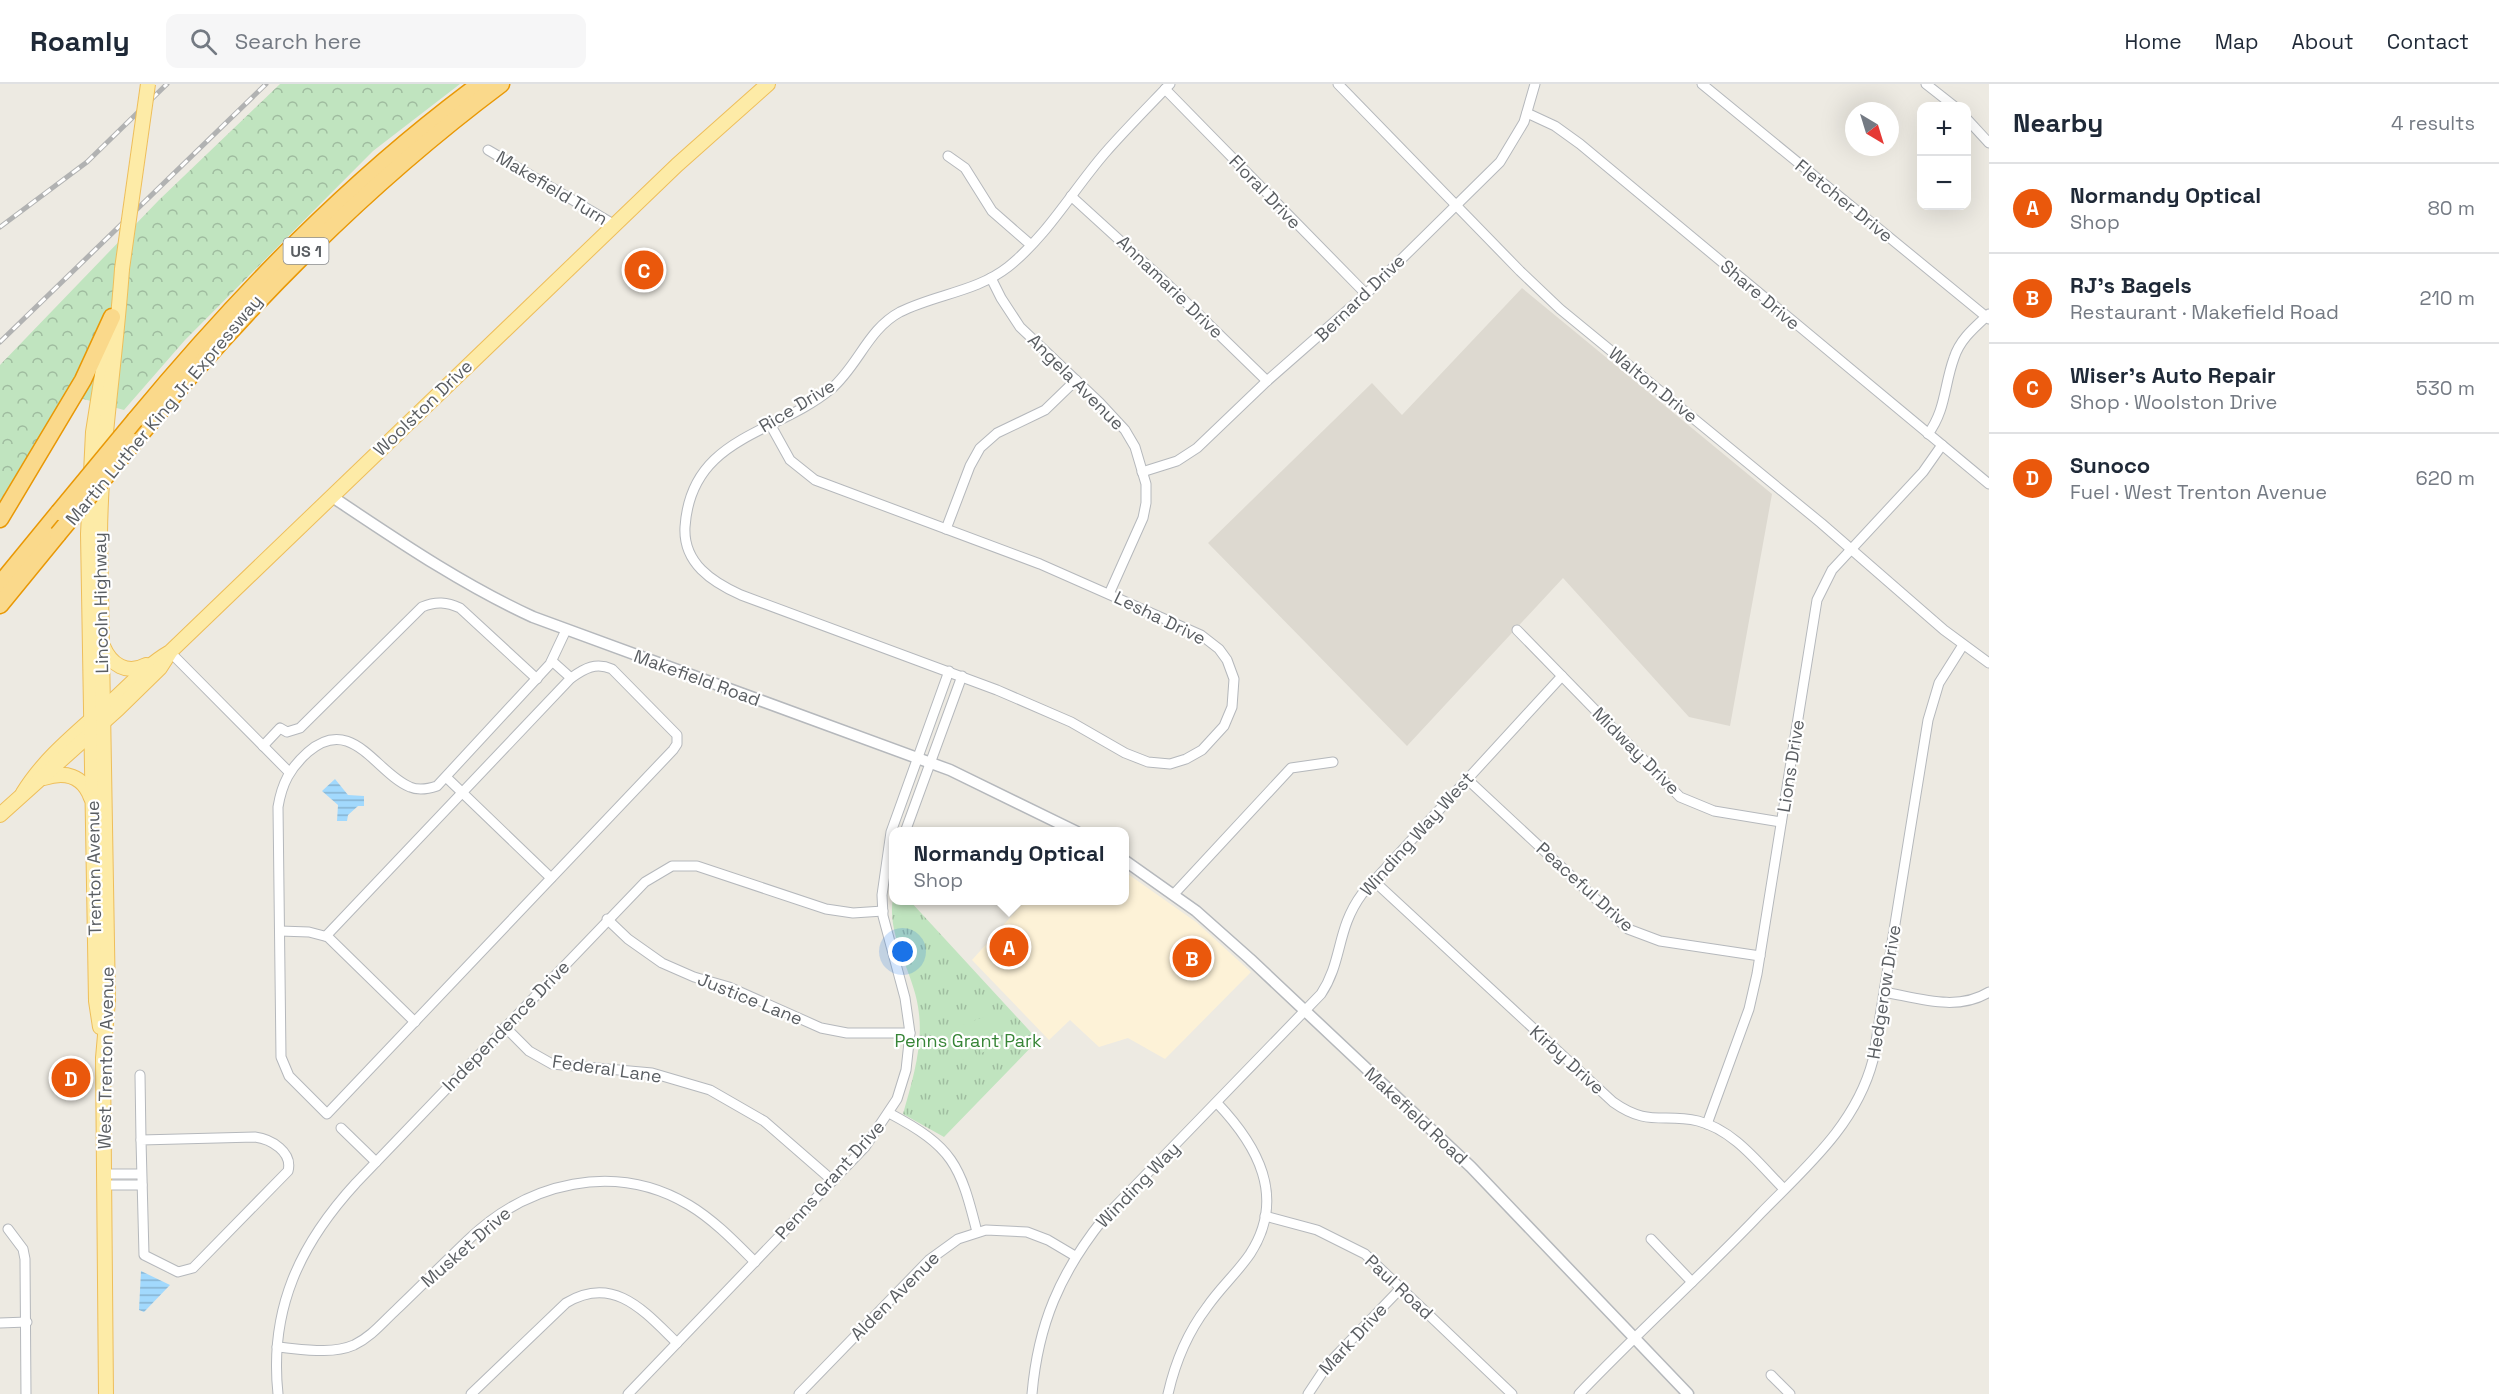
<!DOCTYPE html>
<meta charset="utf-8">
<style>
:root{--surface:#fff;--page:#f6f6f7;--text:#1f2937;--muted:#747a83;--line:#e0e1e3;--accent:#ea580c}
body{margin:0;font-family:"Space Grotesk",sans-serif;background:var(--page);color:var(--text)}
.controls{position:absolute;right:18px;top:18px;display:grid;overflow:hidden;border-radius:12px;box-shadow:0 6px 24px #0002}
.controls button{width:54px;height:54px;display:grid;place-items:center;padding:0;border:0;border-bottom:2px solid var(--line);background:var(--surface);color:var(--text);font:30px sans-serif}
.compass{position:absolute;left:1845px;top:18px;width:54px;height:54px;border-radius:50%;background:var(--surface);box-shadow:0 6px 24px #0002;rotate:142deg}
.you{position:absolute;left:903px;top:868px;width:21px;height:21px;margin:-15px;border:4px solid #fff;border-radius:50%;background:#1a73e8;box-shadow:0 0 0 9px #1a73e833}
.badge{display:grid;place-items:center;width:39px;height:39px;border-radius:50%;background:var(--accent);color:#fff;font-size:20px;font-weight:700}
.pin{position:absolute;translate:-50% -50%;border:3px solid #fff;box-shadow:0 2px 6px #0006}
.popup{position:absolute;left:889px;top:743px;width:240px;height:78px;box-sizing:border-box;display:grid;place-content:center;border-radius:12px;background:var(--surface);filter:drop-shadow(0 2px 4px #0005);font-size:20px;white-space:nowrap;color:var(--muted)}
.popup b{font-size:22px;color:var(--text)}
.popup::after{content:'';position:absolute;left:50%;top:100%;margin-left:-12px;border:12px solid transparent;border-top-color:var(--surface)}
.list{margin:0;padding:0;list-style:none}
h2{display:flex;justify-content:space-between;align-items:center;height:78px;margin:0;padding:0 24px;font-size:26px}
h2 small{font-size:20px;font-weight:400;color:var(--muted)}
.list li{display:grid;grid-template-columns:39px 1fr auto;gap:18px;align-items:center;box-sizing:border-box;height:90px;padding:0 24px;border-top:2px solid var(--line)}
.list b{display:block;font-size:22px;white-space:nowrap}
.list p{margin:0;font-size:20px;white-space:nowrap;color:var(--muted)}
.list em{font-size:20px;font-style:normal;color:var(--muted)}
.icon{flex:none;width:33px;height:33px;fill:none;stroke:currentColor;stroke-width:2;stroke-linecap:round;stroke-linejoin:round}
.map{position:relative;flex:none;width:1989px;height:1310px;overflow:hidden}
header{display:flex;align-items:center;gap:36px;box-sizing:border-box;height:84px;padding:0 30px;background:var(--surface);border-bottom:2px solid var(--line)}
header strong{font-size:28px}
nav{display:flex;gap:33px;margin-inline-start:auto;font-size:21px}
.search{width:420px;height:54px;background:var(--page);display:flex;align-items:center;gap:15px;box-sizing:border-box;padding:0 21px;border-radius:12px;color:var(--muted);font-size:22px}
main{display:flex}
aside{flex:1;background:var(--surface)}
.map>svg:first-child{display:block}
</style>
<header>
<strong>Roamly</strong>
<div class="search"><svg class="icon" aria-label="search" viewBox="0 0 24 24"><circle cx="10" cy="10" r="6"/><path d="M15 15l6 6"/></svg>Search here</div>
<nav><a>Home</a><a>Map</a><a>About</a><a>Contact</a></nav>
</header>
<main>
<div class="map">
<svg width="1989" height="1310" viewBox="0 0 1989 1310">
<defs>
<pattern id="forest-crowns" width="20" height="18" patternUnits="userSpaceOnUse" patternTransform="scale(1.5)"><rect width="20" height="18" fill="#c0e4bf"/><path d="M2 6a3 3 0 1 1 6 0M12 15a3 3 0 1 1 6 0" fill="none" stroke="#9fbc9f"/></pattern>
<pattern id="park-tufts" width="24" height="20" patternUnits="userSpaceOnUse" patternTransform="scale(1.5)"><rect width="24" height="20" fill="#c0e4bf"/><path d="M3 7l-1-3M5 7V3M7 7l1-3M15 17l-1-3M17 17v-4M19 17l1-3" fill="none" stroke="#9fbc9f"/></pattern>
<pattern id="water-rules" width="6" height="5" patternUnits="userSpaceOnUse" patternTransform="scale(1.5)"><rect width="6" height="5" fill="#a2d9fd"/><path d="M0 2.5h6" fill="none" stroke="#87b3d0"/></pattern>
</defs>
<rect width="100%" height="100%" fill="#edeae2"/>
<polygon fill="#fdf2d7" points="1125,788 1196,838 1251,888 1165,975 1128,954 1099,963 1070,936 1049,956 972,876 1025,817 1124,816"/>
<polygon fill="#ddd9d0" points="1522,204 1772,410 1730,642 1689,633 1563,494 1407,662 1208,459 1372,299 1402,331"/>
<polygon fill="url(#forest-crowns)" points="280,0 460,0 373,67 185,256 124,326 65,310 0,417 0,281 159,116"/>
<path fill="url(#park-tufts)" d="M893,814L894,816L910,817L1038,956L944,1053L903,1030C912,998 923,963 919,930C916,891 886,854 893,814Z"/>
<g fill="#c0e4bf">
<polygon points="984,933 995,964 981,969 970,938"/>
<polygon points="965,940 976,971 962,976 951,945"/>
</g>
<g fill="url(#water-rules)">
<polygon points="335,695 348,711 364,712 364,722 358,722 348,731 347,737 337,737 338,721 322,707"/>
<polygon points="141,1187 170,1201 144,1228 139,1226"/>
</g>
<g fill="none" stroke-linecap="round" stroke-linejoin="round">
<defs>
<g id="minor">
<polyline points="1338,0 1520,187 1560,225 1821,439 1944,546 1989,579"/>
<polyline points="1702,0 1989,235"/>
<polyline points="1926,0 1954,22"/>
<polyline points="1165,5 1366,210"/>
<polyline points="1527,29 1555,42 1580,60 1989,400"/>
<polyline points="1966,34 1989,59"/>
<polyline points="488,66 615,141"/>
<polyline points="948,72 965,84 992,127 1031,161"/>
<polyline points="1071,112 1160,193 1267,297"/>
<polyline points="991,194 1001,214 1020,243 1100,319 1125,346 1135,363 1146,400 1146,419 1143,434 1109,510"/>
<path d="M770,340L790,376L815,396L1040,480L1201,551L1219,565L1227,576L1234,595L1232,623L1224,642L1202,666L1186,675L1170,680L1148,678L1125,669L1071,638L997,606L741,511C712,498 683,479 685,443C691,352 775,351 831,305C858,282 868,245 900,228C936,210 976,208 1008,183C1047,152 1073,106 1105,69C1126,45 1148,23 1170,0"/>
<path d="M1928,350C1946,326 1944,301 1954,274C1960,255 1975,243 1989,230"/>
<polyline points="1142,388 1177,377 1197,364 1267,297 1366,210 1500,78 1524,38 1535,0"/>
<polyline points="946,445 970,382 980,364 997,349 1045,326 1076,296"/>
<polyline points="1517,546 1680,713 1714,727 1781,738"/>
<polyline points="170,568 288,687"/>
<polyline points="552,577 571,594"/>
<path d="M263,662L280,644L287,648L300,644L422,523C436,517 447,518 460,524L537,595"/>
<polyline points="446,693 551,794"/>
<polyline points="1467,695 1628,845 1660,857 1760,872"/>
<polyline points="905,748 962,592"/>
<path d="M1374,797L1613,1018C1648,1043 1663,1029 1698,1037C1734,1046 1759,1080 1784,1105"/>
<polyline points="1174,810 1291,684 1333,678"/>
<polyline points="607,835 628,855 662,879 694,893 729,903 821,944 847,949 910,949"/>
<polyline points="280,847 309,848 328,853 415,938"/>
<path d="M326,852L571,594C585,584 596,578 612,585L677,651V660L673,666L327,1030L289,992L281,973L278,723C282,699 290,684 308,668C352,630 376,689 410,703C419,707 428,705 437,702L550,580L566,546"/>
<path d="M1884,908C1918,914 1957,928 1989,908"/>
<polyline points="505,943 529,967 552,980 652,989 710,1006 764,1037 833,1097"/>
<polyline points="140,991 141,1056"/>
<path d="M889,1029C953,1063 960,1080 977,1148"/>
<polyline points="1707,1040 1749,925 1757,890 1817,516 1832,486 1923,388 1942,361"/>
<polyline points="341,1044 376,1078"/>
<path d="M255,1053C271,1055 293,1068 288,1087L193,1184L178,1188L144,1171L141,1056Z"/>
<polyline points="105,1090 141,1090"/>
<polyline points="105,1101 142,1101"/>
<polyline points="1265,1132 1317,1146 1365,1170 1512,1310"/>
<polyline points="8,1145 23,1165 25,1175 26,1310"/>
<polyline points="1651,1155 1692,1198"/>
<polyline points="0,1239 27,1238"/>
<path d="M277,1263C302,1265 331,1271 354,1261C371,1253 383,1238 396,1226C420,1203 444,1179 468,1156C528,1098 615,1077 689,1121C714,1136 735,1158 755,1178"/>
<polyline points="1771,1291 1790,1310"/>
<path d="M278,1310C269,1225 300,1160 356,1099L645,798L672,782H697L826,825L853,829L883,827"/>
<path d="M471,1310L566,1219C614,1190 645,1228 677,1259"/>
<polyline points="628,1310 865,1063 897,1015 906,986 910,949 905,914 883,832 882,811 891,748 949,587"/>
<polyline points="799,1310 929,1176 958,1155 986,1146 1027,1148 1048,1156 1075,1172"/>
<path d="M1032,1310C1038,1240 1060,1189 1104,1134L1321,910C1343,877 1336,845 1362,810L1562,592"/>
<path d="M1168,1310C1175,1279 1188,1248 1207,1223C1220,1204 1237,1189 1250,1170C1287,1113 1257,1061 1217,1019"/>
<polyline points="1308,1310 1328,1280 1402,1203"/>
<path d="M1579,1310C1638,1248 1702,1191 1761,1129C1806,1083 1856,1041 1873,976L1928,636L1939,599L1963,561"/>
</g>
<g id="tertiary">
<path d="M331,412C397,456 461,500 533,533L950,686L1077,748"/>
<polyline points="1124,776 1196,827 1250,875 1471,1083 1688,1310"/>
</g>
<g id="primary">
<path d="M103,562C111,581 127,591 146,581"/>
<path d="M44,694C65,687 83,691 91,714"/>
<path d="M23,709C43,676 74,651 103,625C126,606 144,583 170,568L677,81L768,0"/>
<polyline points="0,731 118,625 160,584 169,570"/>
<polyline points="100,943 96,917 88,450 93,348 108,253"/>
<path d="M106,1310L103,974L108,917L100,450C101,361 116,274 122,185"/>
</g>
<g id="motorway">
<path d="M135,336C238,212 350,96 480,0"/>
<path d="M134,358C244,225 362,104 501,0"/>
<polyline points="0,435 83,296 112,233"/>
<polyline points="0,500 59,428"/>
<polyline points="0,521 58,450"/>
</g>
</defs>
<use href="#minor" stroke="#b5b8bc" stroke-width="11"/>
<use href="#tertiary" stroke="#b5b8bc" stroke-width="13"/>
<use href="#primary" stroke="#eebe5a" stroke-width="16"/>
<use href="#motorway" stroke="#e99805" stroke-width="19"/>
<use href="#minor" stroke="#fff" stroke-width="9"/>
<use href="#tertiary" stroke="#fff" stroke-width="10"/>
<use href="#primary" stroke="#fdeba7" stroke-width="14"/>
<use href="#motorway" stroke="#fad98b" stroke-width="16"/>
<defs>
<g id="rail">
<polyline points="0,143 87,78 167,0"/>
<polyline points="0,258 266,0"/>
</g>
</defs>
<use href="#rail" stroke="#b1b2b2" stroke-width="5"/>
<use href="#rail" stroke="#fff" stroke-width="3" stroke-dasharray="9" stroke-linecap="butt"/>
<defs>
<polyline id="primary-bridge" points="122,185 148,0"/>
<g id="motorway-bridge">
<polyline points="59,428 135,336"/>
<polyline points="58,450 134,358"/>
</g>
</defs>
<use href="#primary-bridge" stroke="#eebe5a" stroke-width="16" stroke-linecap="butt"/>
<use href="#motorway-bridge" stroke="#e99805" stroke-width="19" stroke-linecap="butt"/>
<use href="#primary-bridge" stroke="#fdeba7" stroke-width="14"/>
<use href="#motorway-bridge" stroke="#fad98b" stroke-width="16"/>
</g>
<g text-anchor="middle" stroke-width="4.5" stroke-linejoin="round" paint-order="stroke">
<rect fill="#fff" stroke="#8c8e91" stroke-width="1.5" x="283.5" y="154" width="45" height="26" rx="4.5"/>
<g font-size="16" font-weight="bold" fill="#5a5e62">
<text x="306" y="173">US 1</text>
</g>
<g font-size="18" fill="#5a5e62" stroke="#fff">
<text transform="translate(552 104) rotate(31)" y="6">Makefield Turn</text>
<text transform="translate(1265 108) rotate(46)" y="6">Floral Drive</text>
<text transform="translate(1844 117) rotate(39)" y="6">Fletcher Drive</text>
<text transform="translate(1170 203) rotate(44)" y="6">Annamarie Drive</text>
<text transform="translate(1760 211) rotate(40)" y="6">Share Drive</text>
<text transform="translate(1360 214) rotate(-44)" y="6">Bernard Drive</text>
<text transform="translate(1076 298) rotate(45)" y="6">Angela Avenue</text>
<text transform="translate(1653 301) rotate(39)" y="6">Walton Drive</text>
<text transform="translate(797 322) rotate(-31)" y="6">Rice Drive</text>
<text transform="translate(423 324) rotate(-44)" y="6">Woolston Drive</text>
<text transform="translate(164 326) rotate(-50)" y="6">Martin Luther King Jr. Expressway</text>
<text transform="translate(101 519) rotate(-91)" y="6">Lincoln Highway</text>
<text transform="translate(1160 534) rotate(26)" y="6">Lesha Drive</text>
<text transform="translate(697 594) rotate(20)" y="6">Makefield Road</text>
<text transform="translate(1636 667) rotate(45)" y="6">Midway Drive</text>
<text transform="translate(1791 682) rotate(-81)" y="6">Lions Drive</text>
<text transform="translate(1417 750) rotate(-48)" y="6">Winding Way West</text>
<text transform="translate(94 784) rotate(-91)" y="6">Trenton Avenue</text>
<text transform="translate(1585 803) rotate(42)" y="6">Peaceful Drive</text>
<text transform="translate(1884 908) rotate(-81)" y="6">Hedgerow Drive</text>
<text transform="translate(750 915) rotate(22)" y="6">Justice Lane</text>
<text transform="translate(506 942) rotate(-46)" y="6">Independence Drive</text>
<text transform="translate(106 974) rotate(-89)" y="6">West Trenton Avenue</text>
<text transform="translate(1567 976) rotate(42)" y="6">Kirby Drive</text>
<text transform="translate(607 985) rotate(8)" y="6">Federal Lane</text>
<text transform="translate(1416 1032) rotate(43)" y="6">Makefield Road</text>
<text transform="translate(830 1096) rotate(-48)" y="6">Penns Grant Drive</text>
<text transform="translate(1138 1101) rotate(-46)" y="6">Winding Way</text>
<text transform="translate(466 1163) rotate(-41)" y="6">Musket Drive</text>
<text transform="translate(1399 1203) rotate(43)" y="6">Paul Road</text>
<text transform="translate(895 1212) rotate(-45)" y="6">Alden Avenue</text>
<text transform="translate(1353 1255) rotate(-47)" y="6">Mark Drive</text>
</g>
<g font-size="18" fill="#378537" stroke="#fff">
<text x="968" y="963">Penns Grant Park</text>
</g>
</g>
</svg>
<div class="controls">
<button>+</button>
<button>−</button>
</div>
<svg class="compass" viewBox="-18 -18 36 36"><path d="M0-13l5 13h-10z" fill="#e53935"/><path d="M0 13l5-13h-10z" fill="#747a83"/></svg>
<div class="you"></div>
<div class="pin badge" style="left:1009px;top:863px">A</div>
<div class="popup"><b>Normandy Optical</b>Shop</div>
<div class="pin badge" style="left:1192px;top:874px">B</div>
<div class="pin badge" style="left:644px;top:186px">C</div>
<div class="pin badge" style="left:71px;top:994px">D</div>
</div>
<aside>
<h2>Nearby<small>4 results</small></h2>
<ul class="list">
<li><span class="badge">A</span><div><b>Normandy Optical</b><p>Shop</p></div><em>80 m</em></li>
<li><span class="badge">B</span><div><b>RJ's Bagels</b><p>Restaurant · Makefield Road</p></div><em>210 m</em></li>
<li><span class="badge">C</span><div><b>Wiser's Auto Repair</b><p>Shop · Woolston Drive</p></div><em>530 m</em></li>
<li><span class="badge">D</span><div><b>Sunoco</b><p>Fuel · West Trenton Avenue</p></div><em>620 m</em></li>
</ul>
</aside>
</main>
